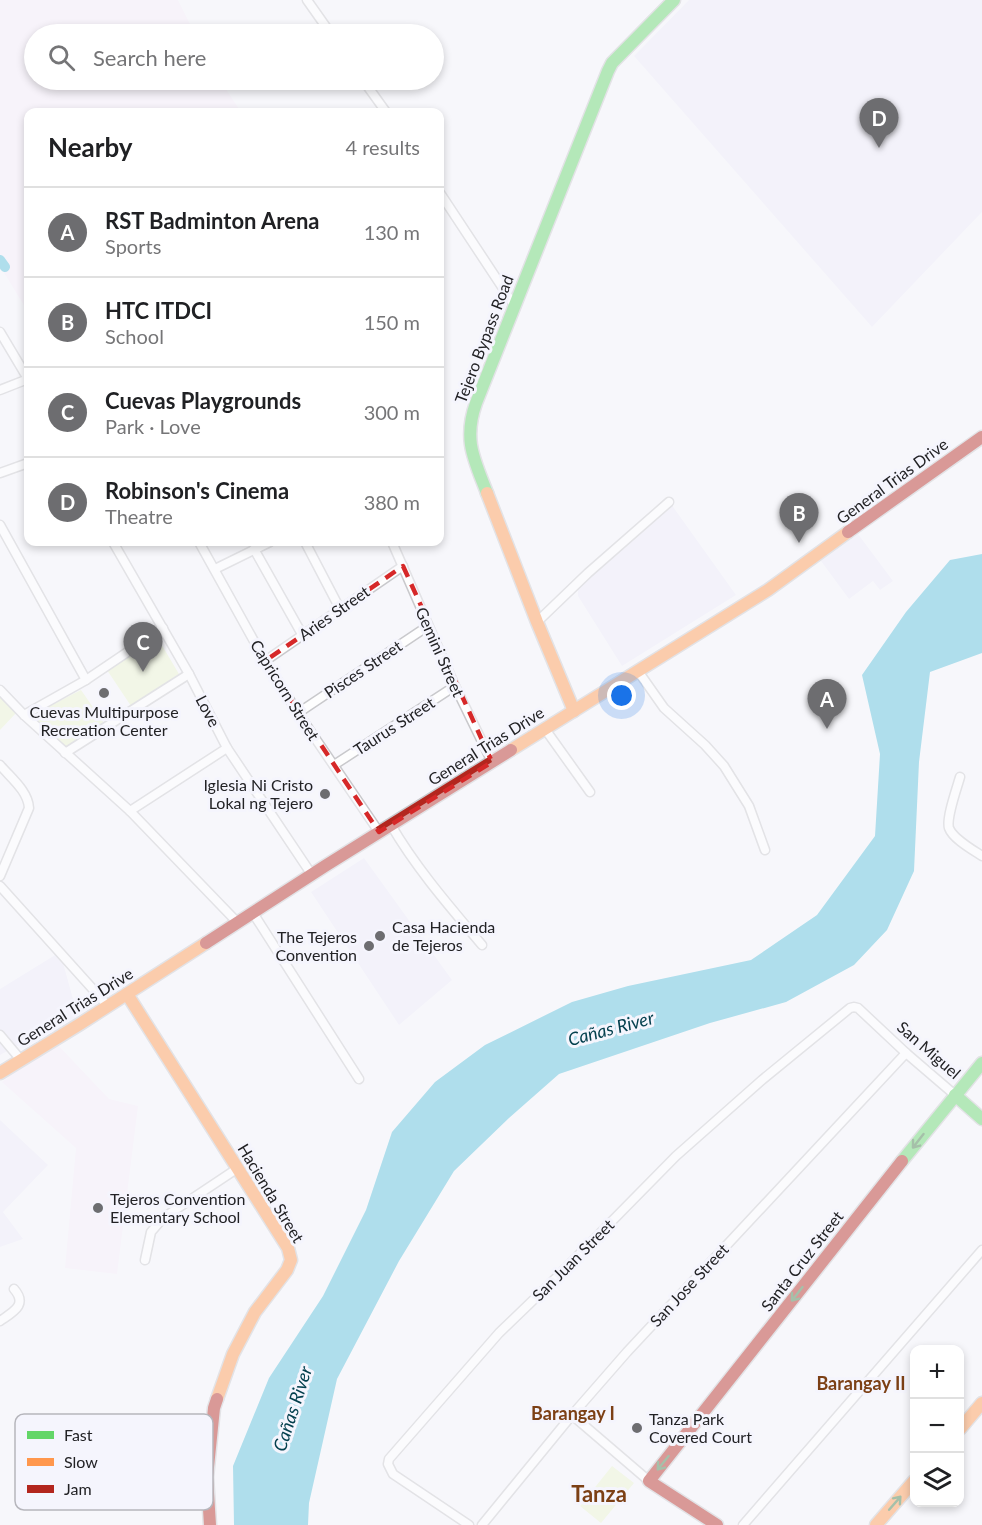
<!DOCTYPE html>
<meta charset="utf-8">
<style>
:root{--surface:#fff;--page:#f6f6f6;--text:#202124;--muted:#757577;--line:#e0e0e0;--accent:#6d6d70}
body{margin:0;font-family:Lato,sans-serif;background:var(--page);color:var(--text)}
.controls{position:absolute;right:18px;bottom:18px;display:grid;overflow:hidden;border-radius:12px;box-shadow:0 3px 9px #0003}
.controls button{width:54px;height:54px;display:grid;place-items:center;padding:0;border:0;border-bottom:2px solid var(--line);background:var(--surface);color:var(--text);font:30px sans-serif}
.you{position:absolute;left:622px;top:696px;width:21px;height:21px;margin:-15px;border:4px solid #fff;border-radius:50%;background:#1a73e8;box-shadow:0 0 0 9px #1a73e833}
.badge{display:grid;place-items:center;width:39px;height:39px;border-radius:50%;background:var(--accent);color:#fff;font-size:20px;font-weight:700}
.pin{position:absolute;translate:-50% -50px;filter:drop-shadow(0 2px 3px #0008)}
.pin::after{content:'';position:absolute;top:32px;width:21px;height:18px;background:inherit;clip-path:polygon(0 0,100% 0,50% 100%)}
.list{margin:0;padding:0;list-style:none}
h2{display:flex;justify-content:space-between;align-items:center;height:78px;margin:0;padding:0 24px;font-size:26px}
h2 small{font-size:20px;font-weight:400;color:var(--muted)}
.list li{display:grid;grid-template-columns:39px 1fr auto;gap:18px;align-items:center;box-sizing:border-box;height:90px;padding:0 24px;border-top:2px solid var(--line)}
.list b{display:block;font-size:22px;white-space:nowrap}
.list p{margin:0;font-size:20px;white-space:nowrap;color:var(--muted)}
.list em{font-size:20px;font-style:normal;color:var(--muted)}
.icon{flex:none;width:33px;height:33px;fill:none;stroke:currentColor;stroke-width:2;stroke-linecap:round;stroke-linejoin:round}
.map{position:relative;flex:none;width:982px;height:1525px;overflow:hidden}
.search{position:absolute;background:var(--surface);box-shadow:0 3px 9px #0003;left:24px;top:24px;width:420px;height:66px;display:flex;align-items:center;gap:15px;box-sizing:border-box;padding:0 21px;border-radius:33px;color:var(--muted);font-size:22px}
.panel{position:absolute;background:var(--surface);box-shadow:0 3px 9px #0003;left:24px;top:108px;width:420px;height:438px;border-radius:12px}
.map>svg:first-child{display:block}
</style>
<div class="map">
<svg width="982" height="1525" viewBox="0 0 982 1525">
<rect width="100%" height="100%" fill="#f7f7fb"/>
<g fill="#edecf8">
<polygon points="689,0 982,0 982,212 872,327 634,56"/>
<polygon points="671,504 736,595 622,666 578,596 578,584"/>
<polygon points="858,534 893,581 880,590 873,581 849,599 821,561"/>
<polygon points="364,858 452,980 399,1025 311,892"/>
<polygon points="60,952 80,1024 36,1036 0,1055 0,989"/>
<polygon points="0,1120 48,1165 3,1212 23,1239 0,1247"/>
</g>
<g fill="#f7edf8">
<polygon points="0,0 178,0 195,34 34,34 34,80 220,80 241,112 28,112 28,312 0,266"/>
<polygon points="55,1042 109,1099 138,1106 117,1274 65,1268 76,1148 2,1082"/>
</g>
<g fill="#eaf4ce">
<polygon points="157,637 179,674 131,706 107,670"/>
<polygon points="81,690 104,723 65,747 30,716"/>
<polygon points="0,695 17,712 0,730"/>
<polygon points="612,1466 634,1483 601,1523 580,1506"/>
</g>
<polygon fill="#57bfd9" points="982,554 982,653 930,672 919,762 914,871 887,930 854,965 786,1002 710,1023 559,1074 509,1118 454,1171 399,1261 337,1379 309,1503 308,1525 234,1525 233,1466 269,1378 323,1296 366,1210 392,1132 435,1082 485,1045 572,1002 628,986 751,960 817,915 875,836 880,754 862,675 906,612 950,560"/>
<g fill="none" stroke-linecap="round" stroke-linejoin="round">
<polyline stroke="#57bfd9" stroke-width="10" points="0,260 5,267"/>
<defs>
<g id="street">
<polyline points="307,0 331,34"/>
<polyline points="363,80 386,112"/>
<polyline points="440,193 514,305"/>
<polyline points="0,332 28,379"/>
<polyline points="0,390 28,379"/>
<polyline points="0,473 28,463"/>
<polyline points="0,525 86,680"/>
<polyline points="113,542 189,674 227,748 312,875"/>
<polyline points="199,542 265,661 298,713 379,832"/>
<polyline points="305,542 340,609"/>
<polyline points="392,542 455,686 492,762"/>
<polyline points="254,549 303,636"/>
<polyline points="215,569 270,542"/>
<polyline points="537,622 588,573 669,502"/>
<polyline points="265,661 403,566"/>
<polyline points="638,671 664,708 705,745 724,766 749,806 765,850"/>
<polyline points="0,690 24,715 130,811 238,923"/>
<polyline points="298,713 428,626"/>
<polyline points="24,715 86,680 163,628"/>
<polyline points="545,729 590,792"/>
<polyline points="65,753 189,674"/>
<path d="M0,765C11,778 28,791 29,808L0,876"/>
<polyline points="334,765 455,686"/>
<path d="M960,777C957,788 946,818 949,828C953,839 973,850 982,856"/>
<polyline points="130,811 227,748"/>
<path d="M391,825C416,868 450,907 482,945"/>
<polyline points="0,886 108,1006"/>
<polyline points="253,913 359,1079"/>
<polyline points="0,1035 21,1060"/>
<polyline points="145,1260 151,1232 163,1218 238,1168"/>
<path d="M0,1321C13,1312 28,1305 14,1289"/>
<polyline points="572,1415 649,1481"/>
<polyline points="469,1525 393,1474 388,1464 389,1459 499,1333 555,1279 676,1156 762,1080 850,1008 854,1007 858,1008 906,1053 955,1095"/>
<polyline points="482,1525 572,1415 627,1352 906,1053"/>
<polyline points="743,1525 982,1250"/>
</g>
<g id="fast">
<path d="M487,493C474,459 463,440 476,403L608,71L612,63L674,0"/>
<polyline points="955,1095 982,1119"/>
<polyline points="902,1161 982,1063"/>
</g>
<g id="slow">
<polyline points="487,493 537,622 574,711"/>
<polyline points="511,750 768,590 848,532"/>
<polyline points="127,994 288,1248 291,1260 287,1270 255,1312 233,1354 217,1399"/>
<polyline points="0,1073 80,1024 206,943"/>
<polyline points="960,1429 982,1403"/>
<polyline points="876,1525 914,1481"/>
</g>
<g id="jam">
<polyline points="848,532 982,437"/>
<polyline points="206,943 325,866 511,750"/>
<polyline points="210,1525 207,1477 214,1408 217,1399"/>
<polyline points="717,1525 649,1481 902,1161"/>
</g>
</defs>
<use href="#street" stroke="#c9c9cc" stroke-width="11"/>
<use href="#fast" stroke="#c9c9cc" stroke-width="15"/>
<use href="#slow" stroke="#c9c9cc" stroke-width="15"/>
<use href="#jam" stroke="#c9c9cc" stroke-width="15"/>
<use href="#street" stroke="#fefefe" stroke-width="8"/>
<use href="#fast" stroke="#63d668" stroke-width="12"/>
<use href="#slow" stroke="#ff974d" stroke-width="12"/>
<use href="#jam" stroke="#b3261e" stroke-width="12"/>
</g>
<defs><path id="oneway-shaft" d="M-6 0H5M1.5-3L5.5 0L1.5 3" fill="none" stroke-width="1.6" stroke-linecap="round" stroke-linejoin="round" transform="scale(1.5)"/></defs>
<g stroke="#427c46">
<use href="#oneway-shaft" transform="translate(918 1141) rotate(128)"/>
<use href="#oneway-shaft" transform="translate(797 1294) rotate(128)"/>
<use href="#oneway-shaft" transform="translate(663 1463) rotate(129)"/>
<use href="#oneway-shaft" transform="translate(895 1503) rotate(-49)"/>
</g>
<path d="M0 0H982V1525H0ZM403,566L492,762L379,832L265,661Z" fill="#f7f7fb" fill-opacity=".55" fill-rule="evenodd"/>
<path fill="none" stroke="#d62828" stroke-width="4.5" stroke-dasharray="12 8" stroke-linejoin="round" d="M403,566L492,762L379,832L265,661Z"/>
<g fill="#6d6d70" stroke="#f5f5fd" stroke-width="2">
<circle cx="104" cy="693" r="6"/>
<circle cx="325" cy="794" r="6"/>
<circle cx="380" cy="936" r="6"/>
<circle cx="369" cy="946" r="6"/>
<circle cx="98" cy="1208" r="6"/>
<circle cx="637" cy="1428" r="6"/>
</g>
<g text-anchor="middle" stroke-width="6" stroke-linejoin="round" paint-order="stroke">
<g font-size="16" fill="#222225" stroke="#f5f5fd">
<text transform="translate(484 339) rotate(-69)" y="6">Tejero Bypass Road</text>
<text transform="translate(892 481) rotate(-36)" y="6">General Trias Drive</text>
<text transform="translate(334 613) rotate(-35)" y="6">Aries Street</text>
<text transform="translate(440 652) rotate(66)" y="6">Gemini Street</text>
<text transform="translate(363 669) rotate(-34)" y="6">Pisces Street</text>
<text transform="translate(285 690) rotate(58)" y="6">Capricorn Street</text>
<text transform="translate(208 711) rotate(62)" y="6">Love</text>
<text transform="translate(394 726) rotate(-33)" y="6">Taurus Street</text>
<text transform="translate(486 746) rotate(-32)" y="6">General Trias Drive</text>
<text transform="translate(75 1007) rotate(-32)" y="6">General Trias Drive</text>
<text transform="translate(929 1050) rotate(41)" y="6">San Miguel</text>
<text transform="translate(271 1193) rotate(59)" y="6">Hacienda Street</text>
<text transform="translate(573 1260) rotate(-45)" y="6">San Juan Street</text>
<text transform="translate(802 1261) rotate(-52)" y="6">Santa Cruz Street</text>
<text transform="translate(689 1285) rotate(-47)" y="6">San Jose Street</text>
</g>
<g font-size="16" fill="#222225" stroke="#f5f5fd" text-anchor="start">
<text x="104" y="718" text-anchor="middle">Cuevas Multipurpose<tspan x="104" dy="18">Recreation Center</tspan></text>
<text x="313" y="791" text-anchor="end">Iglesia Ni Cristo<tspan x="313" dy="18">Lokal ng Tejero</tspan></text>
<text x="392" y="933">Casa Hacienda<tspan x="392" dy="18">de Tejeros</tspan></text>
<text x="357" y="943" text-anchor="end">The Tejeros<tspan x="357" dy="18">Convention</tspan></text>
<text x="110" y="1205">Tejeros Convention<tspan x="110" dy="18">Elementary School</tspan></text>
<text x="649" y="1425">Tanza Park<tspan x="649" dy="18">Covered Court</tspan></text>
</g>
<g font-size="18" font-style="italic" fill="#04404e" stroke="#f5f5fd">
<text transform="translate(611 1029) rotate(-15)" y="6">Cañas River</text>
<text transform="translate(293 1409) rotate(-72)" y="6">Cañas River</text>
</g>
<g font-size="18" font-weight="bold" fill="#7c4015" stroke="#f5f5fd">
<text x="861" y="1390">Barangay II</text>
<text x="573" y="1420">Barangay I</text>
</g>
<g font-size="22" font-weight="bold" fill="#7c4015" stroke="#f5f5fd">
<text x="599" y="1502">Tanza</text>
</g>
</g>
<rect x="15" y="1414" width="198" height="96" rx="9" fill="#f5f5fd" stroke="#b6b6bc" stroke-width="1.5"/>
<rect x="27" y="1431" width="27" height="8" fill="#63d668"/>
<rect x="27" y="1458" width="27" height="8" fill="#ff974d"/>
<rect x="27" y="1485" width="27" height="8" fill="#b3261e"/>
<g font-size="16" fill="#222225">
<text x="64" y="1441">Fast</text>
<text x="64" y="1468">Slow</text>
<text x="64" y="1495">Jam</text>
</g>
</svg>
<div class="controls">
<button>+</button>
<button>−</button>
<button><svg class="icon" aria-label="layers" viewBox="0 0 24 24"><path d="M12 4l9 5-9 5-9-5zM3 14l9 5 9-5"/></svg></button>
</div>
<div class="you"></div>
<div class="pin badge" style="left:827px;top:729px">A</div>
<div class="pin badge" style="left:799px;top:543px">B</div>
<div class="pin badge" style="left:143px;top:672px">C</div>
<div class="pin badge" style="left:879px;top:148px">D</div>
<div class="search"><svg class="icon" aria-label="search" viewBox="0 0 24 24"><circle cx="10" cy="10" r="6"/><path d="M15 15l6 6"/></svg>Search here</div>
<section class="panel">
<h2>Nearby<small>4 results</small></h2>
<ul class="list">
<li><span class="badge">A</span><div><b>RST Badminton Arena</b><p>Sports</p></div><em>130 m</em></li>
<li><span class="badge">B</span><div><b>HTC ITDCI</b><p>School</p></div><em>150 m</em></li>
<li><span class="badge">C</span><div><b>Cuevas Playgrounds</b><p>Park · Love</p></div><em>300 m</em></li>
<li><span class="badge">D</span><div><b>Robinson's Cinema</b><p>Theatre</p></div><em>380 m</em></li>
</ul>
</section>
</div>
